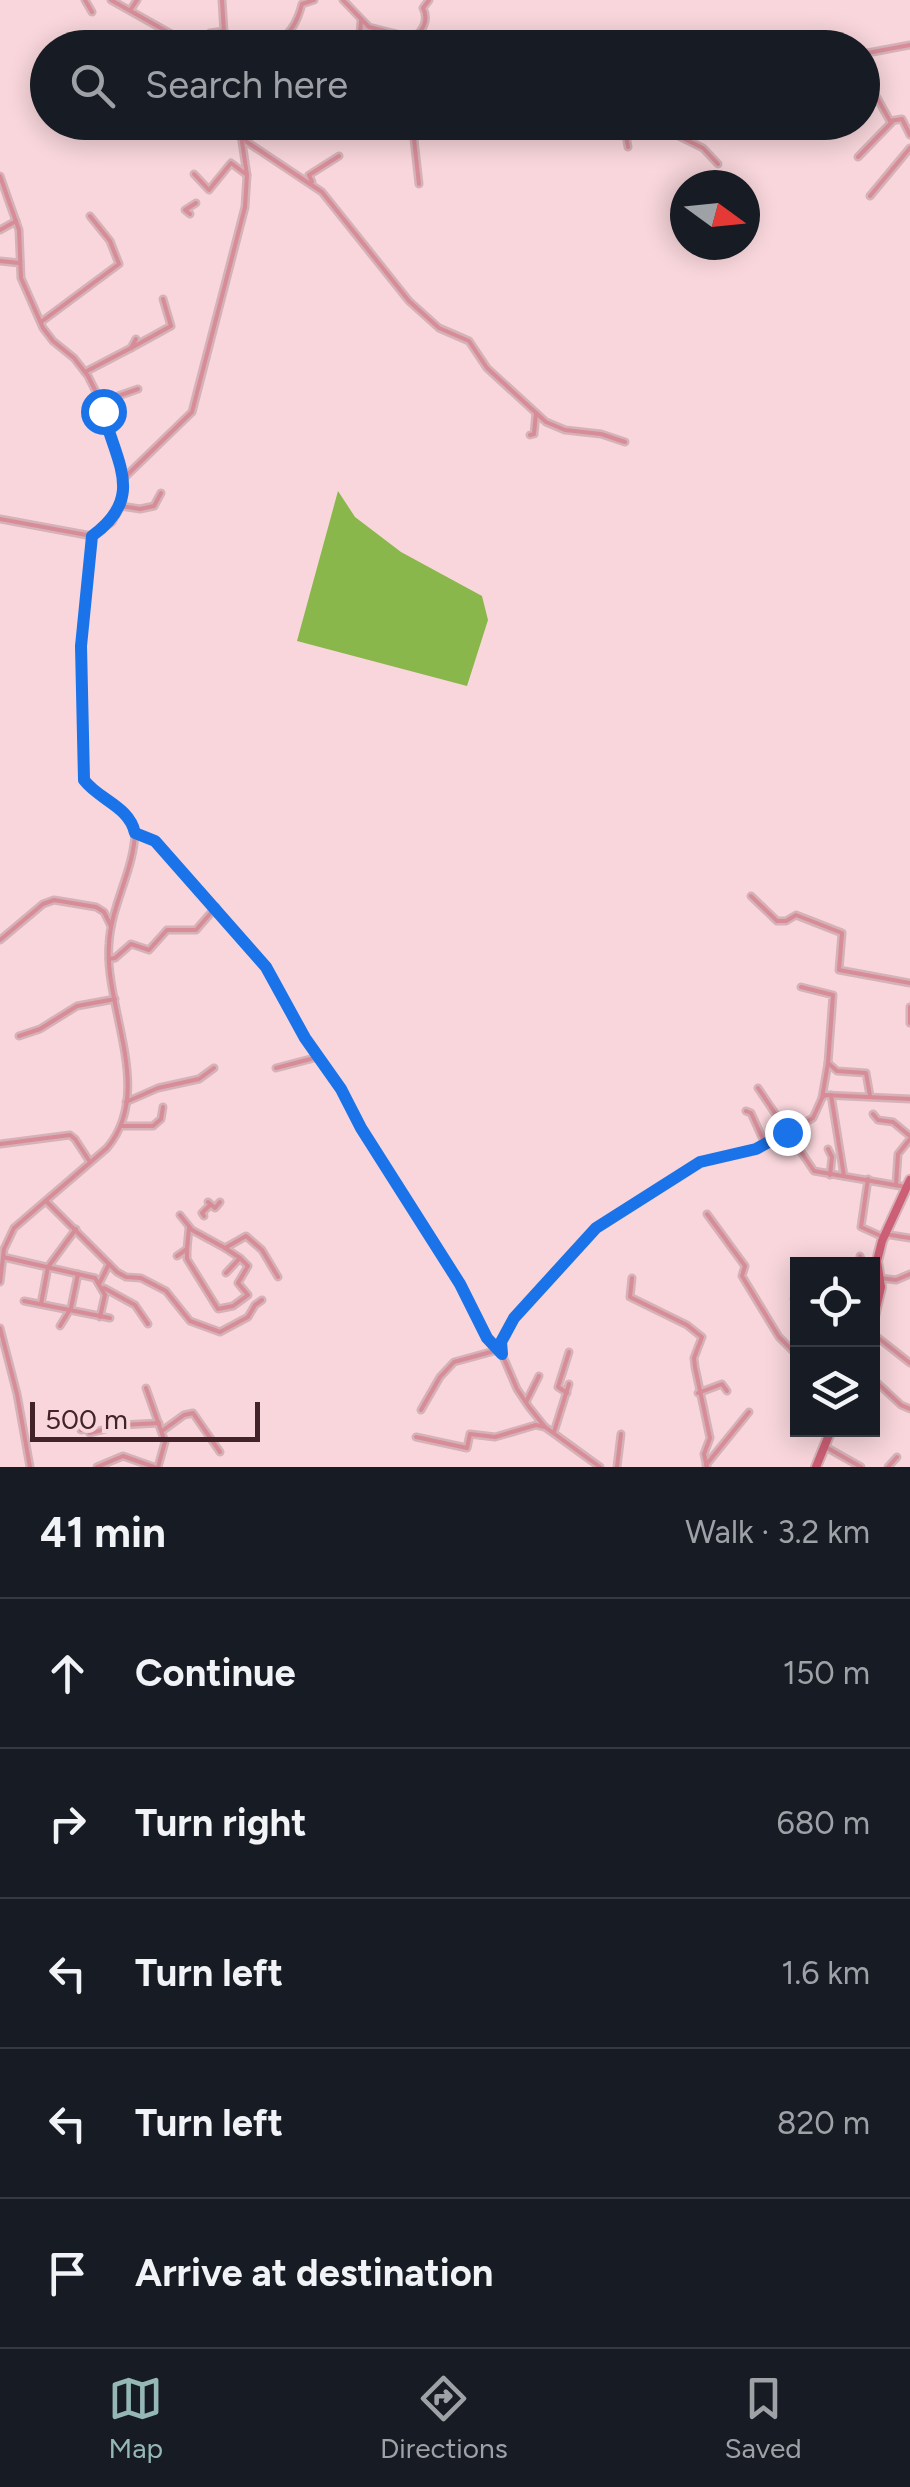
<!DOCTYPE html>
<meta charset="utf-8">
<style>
:root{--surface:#171b24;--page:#20242c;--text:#f1f3f6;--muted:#9ea1a6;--line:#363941;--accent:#95b8b7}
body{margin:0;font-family:Figtree,sans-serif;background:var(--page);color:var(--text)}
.controls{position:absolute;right:30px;bottom:30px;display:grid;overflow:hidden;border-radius:0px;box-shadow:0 5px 25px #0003}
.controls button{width:90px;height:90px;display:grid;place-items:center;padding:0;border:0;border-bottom:2px solid var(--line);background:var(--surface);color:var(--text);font:50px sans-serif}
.compass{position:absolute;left:670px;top:170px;width:90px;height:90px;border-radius:50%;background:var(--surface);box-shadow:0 5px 25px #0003;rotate:105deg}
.scale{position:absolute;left:30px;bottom:25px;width:230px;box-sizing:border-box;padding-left:10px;border:5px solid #422329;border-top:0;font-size:28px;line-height:35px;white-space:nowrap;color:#422329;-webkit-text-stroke:8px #f8d6db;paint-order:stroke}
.stop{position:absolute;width:30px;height:30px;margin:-22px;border:8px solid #1a73e8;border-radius:50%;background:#fff}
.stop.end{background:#1a73e8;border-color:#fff;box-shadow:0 2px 10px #0008}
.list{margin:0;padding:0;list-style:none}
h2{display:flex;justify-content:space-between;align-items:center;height:130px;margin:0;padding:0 40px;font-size:42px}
h2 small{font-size:32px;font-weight:400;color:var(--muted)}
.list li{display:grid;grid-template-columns:65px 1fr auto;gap:30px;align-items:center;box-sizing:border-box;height:150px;padding:0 40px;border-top:2px solid var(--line)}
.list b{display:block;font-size:38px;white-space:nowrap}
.list em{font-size:32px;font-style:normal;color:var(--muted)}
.icon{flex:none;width:55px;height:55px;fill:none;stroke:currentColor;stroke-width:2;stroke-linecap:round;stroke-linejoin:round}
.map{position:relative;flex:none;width:910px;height:1467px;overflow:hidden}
.search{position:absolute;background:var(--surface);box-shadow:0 5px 25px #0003;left:30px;right:30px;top:30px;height:110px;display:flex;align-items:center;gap:25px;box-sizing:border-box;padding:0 35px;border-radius:55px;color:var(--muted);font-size:38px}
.sheet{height:880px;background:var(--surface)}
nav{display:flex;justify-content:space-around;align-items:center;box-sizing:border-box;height:140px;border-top:2px solid var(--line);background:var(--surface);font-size:28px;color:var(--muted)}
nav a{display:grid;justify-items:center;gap:5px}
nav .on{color:var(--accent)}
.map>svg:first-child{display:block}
</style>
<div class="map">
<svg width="910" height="1467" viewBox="0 0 910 1467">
<rect width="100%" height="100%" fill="#f8d6db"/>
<polygon fill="#89b74b" points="338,491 355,517 401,552 482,596 488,620 467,686 297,641"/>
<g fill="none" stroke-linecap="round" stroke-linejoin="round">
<defs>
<g id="street">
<polyline points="85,0 92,12"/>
<polyline points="111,0 189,44"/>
<polyline points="222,0 225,48"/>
<path d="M343,0L369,27L413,38C423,31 429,20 423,8L429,0"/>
<polyline points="131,9 137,0"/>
<polyline points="419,33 436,48"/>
<polyline points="187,48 210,33 224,31"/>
<path d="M272,48C289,35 297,24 302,4L314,0"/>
<polyline points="359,48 361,21"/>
<polyline points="862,54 910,45"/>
<polyline points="862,93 871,87 890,121 902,119 910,135"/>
<polyline points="374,122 379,131"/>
<polyline points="412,122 419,184"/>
<path d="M552,122C576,134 630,131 656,125L703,148L718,164"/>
<polyline points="625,130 628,147"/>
<polyline points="240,133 247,142 322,192 409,301 439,328 469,341 487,368 546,422 565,430 601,434 625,442"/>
<polyline points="858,157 892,122"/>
<polyline points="194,174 209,190 231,163 247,175"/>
<polyline points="0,176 19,230 21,278 43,328 53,341 74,358 88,376 101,402 124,478"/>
<polyline points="312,182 309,175 339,156"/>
<polyline points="870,196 910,148"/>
<polyline points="190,214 185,210 196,203"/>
<polyline points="0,230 16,221"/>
<polyline points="0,261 19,263"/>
<polyline points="41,322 119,264 110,241 90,216"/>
<polyline points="131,348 171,326 163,299"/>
<polyline points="85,372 131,348 136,339"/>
<polyline points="101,402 138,389"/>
<polyline points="530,435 534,434 536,413"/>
<polyline points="121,506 140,509 154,506 161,493"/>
<polyline points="0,519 92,536"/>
<polyline points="135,833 155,841 267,967 305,1039 341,1089 361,1128 460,1284 487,1338 499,1351"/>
<polyline points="751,896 777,921 786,921 796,915 842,933 839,970 910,983"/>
<polyline points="0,940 43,904 54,900 96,907 104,912 111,926"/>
<polyline points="109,959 115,958 131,944 149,950 167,930 196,930 216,907"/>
<polyline points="910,1007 910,1023"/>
<polyline points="19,1036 40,1029 77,1006 115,999"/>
<polyline points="828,1063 837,1071 866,1073 870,1096"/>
<polyline points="276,1068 318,1057"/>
<polyline points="758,1088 814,1171 906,1187"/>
<polyline points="831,1095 844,1176"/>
<polyline points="822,1098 825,1095 910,1099"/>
<polyline points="126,1102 158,1088 199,1079 214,1068"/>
<polyline points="746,1111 751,1113 765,1144"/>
<polyline points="873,1114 878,1120 893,1122 910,1136"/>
<polyline points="121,1126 153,1126 161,1119 163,1107"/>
<polyline points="0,1144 70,1135 75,1139 90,1162"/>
<polyline points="828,1149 832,1157 830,1175"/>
<polyline points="868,1179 861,1227 883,1237"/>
<polyline points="896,1184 898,1154 910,1139"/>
<polyline points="46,1201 117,1272 126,1277 141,1278 166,1291 190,1321 220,1332 248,1317 255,1305 262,1300"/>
<polyline points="208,1202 215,1208 220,1202"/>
<polyline points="707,1214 745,1266 742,1276 779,1337 798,1356"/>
<polyline points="180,1215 192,1230 225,1248 246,1236 262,1250 278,1277"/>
<polyline points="204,1216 202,1213 210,1205"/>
<polyline points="884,1234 910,1238"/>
<polyline points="225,1248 240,1258 226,1273"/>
<polyline points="187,1249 187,1259 218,1309 233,1306 248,1295 238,1283 248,1266 240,1258"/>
<polyline points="177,1256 187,1249 189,1228"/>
<polyline points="860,1256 863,1264"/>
<polyline points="3,1257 95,1278 105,1295 100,1317"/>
<polyline points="632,1278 630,1297 687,1325 702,1337 694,1358 695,1367 710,1438 704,1454 707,1467"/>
<polyline points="880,1278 896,1280 910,1274"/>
<path d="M0,1282L4,1249L14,1228L107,1148C155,1091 104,1008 109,944C111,904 135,869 135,830C125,804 92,799 83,774L81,646L92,536L112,522L121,506L124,478L192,412L245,207L247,175L239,122"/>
<polyline points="100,1282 109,1264"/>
<polyline points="104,1288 135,1305 148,1324"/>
<polyline points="798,1297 794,1299 798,1304"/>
<polyline points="24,1301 110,1318"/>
<polyline points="41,1304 48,1267 76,1229"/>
<polyline points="60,1326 71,1308 78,1274"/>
<polyline points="0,1328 17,1394 30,1467"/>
<polyline points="872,1333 910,1363"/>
<polyline points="872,1378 901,1405 910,1409"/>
<polyline points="146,1388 165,1442 158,1467"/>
<polyline points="567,1393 558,1387 569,1352"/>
<polyline points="698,1393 722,1384 727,1391"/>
<polyline points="526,1402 539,1376"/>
<polyline points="421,1410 440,1377 454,1362 498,1350"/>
<polyline points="81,1430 86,1429 90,1433 122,1425 159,1423"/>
<polyline points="162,1431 184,1415 193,1413 220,1452"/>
<polyline points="554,1432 569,1384"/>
<polyline points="416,1437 467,1448 470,1434 495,1437 536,1425 545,1427"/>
<polyline points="824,1446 861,1467"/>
<polyline points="706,1465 749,1412"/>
<polyline points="97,1467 123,1456 154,1467"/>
<polyline points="600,1467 545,1427 529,1407 517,1389 502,1354 501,1342 515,1318 595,1228 701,1162 756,1149 813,1118 822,1098 828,1063 833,995 801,987"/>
<polyline points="617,1467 621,1434"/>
<polyline points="888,1467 897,1457"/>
</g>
<g id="secondary">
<polyline points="872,1325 881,1287 877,1261 882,1241 910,1180"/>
<polyline points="816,1467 831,1430"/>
</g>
</defs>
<use href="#street" stroke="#d4b2b7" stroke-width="9"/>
<use href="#secondary" stroke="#d4b2b7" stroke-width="12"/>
<use href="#street" stroke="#d78c98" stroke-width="4"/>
<use href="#secondary" stroke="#cc5e75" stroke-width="8"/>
</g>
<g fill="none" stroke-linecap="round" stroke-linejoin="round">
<path stroke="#1a73e8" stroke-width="12" d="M103,411C116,463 146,497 92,536L81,646L84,780C99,800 129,806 135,833L155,841L266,967L305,1038L341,1089L361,1128L460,1284L487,1338L502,1354L501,1342L514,1318L596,1228L700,1162L756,1149L787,1132"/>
</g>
</svg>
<div class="controls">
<button><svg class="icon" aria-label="locate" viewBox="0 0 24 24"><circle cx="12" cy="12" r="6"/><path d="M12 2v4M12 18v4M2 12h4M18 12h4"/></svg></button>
<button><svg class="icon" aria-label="layers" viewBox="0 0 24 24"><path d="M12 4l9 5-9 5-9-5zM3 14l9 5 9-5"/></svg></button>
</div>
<svg class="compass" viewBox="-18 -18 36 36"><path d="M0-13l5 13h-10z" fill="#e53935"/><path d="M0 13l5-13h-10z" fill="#9ea1a6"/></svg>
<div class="scale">500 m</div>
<div class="stop" style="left:103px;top:411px"></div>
<div class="stop end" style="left:787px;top:1132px"></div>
<div class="search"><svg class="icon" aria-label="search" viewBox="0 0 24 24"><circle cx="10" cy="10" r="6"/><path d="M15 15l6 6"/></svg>Search here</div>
</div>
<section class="sheet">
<h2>41 min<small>Walk · 3.2 km</small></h2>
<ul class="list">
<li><svg class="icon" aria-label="ahead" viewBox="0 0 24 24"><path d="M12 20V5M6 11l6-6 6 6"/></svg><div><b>Continue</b></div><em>150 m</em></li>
<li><svg class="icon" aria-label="right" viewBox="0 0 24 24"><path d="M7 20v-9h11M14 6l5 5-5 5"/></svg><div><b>Turn right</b></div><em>680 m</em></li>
<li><svg class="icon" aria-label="left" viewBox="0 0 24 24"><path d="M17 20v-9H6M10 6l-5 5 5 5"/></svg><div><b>Turn left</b></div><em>1.6 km</em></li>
<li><svg class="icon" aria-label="left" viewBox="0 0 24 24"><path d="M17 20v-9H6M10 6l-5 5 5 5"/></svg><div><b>Turn left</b></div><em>820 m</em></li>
<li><svg class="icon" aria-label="arrive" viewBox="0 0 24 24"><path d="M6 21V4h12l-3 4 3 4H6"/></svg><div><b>Arrive at destination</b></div></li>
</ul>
</section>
<nav>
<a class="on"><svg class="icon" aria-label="map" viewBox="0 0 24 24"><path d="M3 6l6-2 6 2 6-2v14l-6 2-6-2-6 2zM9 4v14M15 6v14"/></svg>Map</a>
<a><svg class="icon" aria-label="directions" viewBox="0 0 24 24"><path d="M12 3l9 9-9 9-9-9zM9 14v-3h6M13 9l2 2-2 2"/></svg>Directions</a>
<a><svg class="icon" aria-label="saved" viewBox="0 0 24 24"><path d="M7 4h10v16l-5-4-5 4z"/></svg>Saved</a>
</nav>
